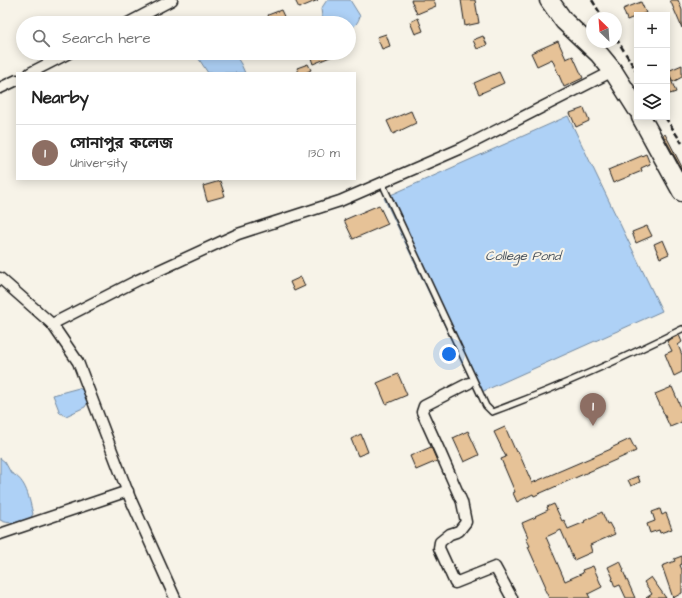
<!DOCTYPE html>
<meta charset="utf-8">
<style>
:root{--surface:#fff;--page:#f6f6f6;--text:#222;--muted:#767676;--line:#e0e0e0;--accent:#1f6fb2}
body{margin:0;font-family:"Architects Daughter","Noto Sans Bengali",sans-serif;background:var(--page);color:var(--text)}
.controls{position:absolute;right:12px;top:12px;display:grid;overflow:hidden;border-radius:0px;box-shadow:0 2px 10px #0003}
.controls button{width:36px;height:36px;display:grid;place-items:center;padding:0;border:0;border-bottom:1px solid var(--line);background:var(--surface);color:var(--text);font:20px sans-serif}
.compass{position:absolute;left:586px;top:12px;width:36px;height:36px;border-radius:50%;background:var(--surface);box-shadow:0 2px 10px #0003;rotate:335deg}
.you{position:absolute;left:449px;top:354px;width:14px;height:14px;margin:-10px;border:3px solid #fff;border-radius:50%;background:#1a73e8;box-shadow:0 0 0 6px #1a73e833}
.badge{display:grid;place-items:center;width:26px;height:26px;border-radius:50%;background:var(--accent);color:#fff;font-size:13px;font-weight:700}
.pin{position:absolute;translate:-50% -33px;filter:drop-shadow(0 1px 2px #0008)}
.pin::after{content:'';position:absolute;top:21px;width:14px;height:12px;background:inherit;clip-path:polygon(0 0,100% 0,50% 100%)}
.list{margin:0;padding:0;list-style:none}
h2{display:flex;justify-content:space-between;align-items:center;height:52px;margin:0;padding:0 16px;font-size:17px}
h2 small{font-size:13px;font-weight:400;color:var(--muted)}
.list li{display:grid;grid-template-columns:26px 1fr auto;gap:12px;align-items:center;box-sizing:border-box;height:56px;padding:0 16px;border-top:1px solid var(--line)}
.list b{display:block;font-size:15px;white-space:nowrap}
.list p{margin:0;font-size:13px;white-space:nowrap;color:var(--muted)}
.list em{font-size:13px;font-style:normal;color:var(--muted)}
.icon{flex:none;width:22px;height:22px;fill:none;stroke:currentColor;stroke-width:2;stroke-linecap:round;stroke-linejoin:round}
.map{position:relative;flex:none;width:682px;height:598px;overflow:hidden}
.search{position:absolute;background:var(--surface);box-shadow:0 2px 10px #0003;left:16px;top:16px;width:340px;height:44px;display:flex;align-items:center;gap:10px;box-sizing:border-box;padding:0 14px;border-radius:22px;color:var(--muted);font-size:15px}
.panel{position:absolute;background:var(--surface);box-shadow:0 2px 10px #0003;left:16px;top:72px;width:340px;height:108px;border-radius:0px}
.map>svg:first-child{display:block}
</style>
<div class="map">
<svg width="682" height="598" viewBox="0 0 682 598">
<rect width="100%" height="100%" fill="#f7f3e8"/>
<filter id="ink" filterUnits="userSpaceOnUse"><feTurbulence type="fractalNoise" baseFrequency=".025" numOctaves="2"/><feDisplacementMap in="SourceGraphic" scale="8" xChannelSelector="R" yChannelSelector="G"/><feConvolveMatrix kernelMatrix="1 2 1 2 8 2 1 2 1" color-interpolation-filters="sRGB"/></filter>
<g filter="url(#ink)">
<g fill="#aed1f6" stroke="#74899f">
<path d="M327,0H350L360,16C358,23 355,26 349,30V23H323L321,9Z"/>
<polygon points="195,53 234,53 241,64 245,73 208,73"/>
<polygon points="568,116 662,311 477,394 384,198"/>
<polygon points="79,388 84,391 88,402 85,407 66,416 60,413 53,395"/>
<path d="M0,458L5,462L11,473C27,480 29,499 33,514L29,520C21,522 8,525 0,520Z"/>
</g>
<g fill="#e6c297" stroke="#1c1c1c">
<polygon points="295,0 318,0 299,8"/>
<polygon points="411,0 434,0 436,6 417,14"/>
<polygon points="461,0 475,0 479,23 465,26"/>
<polygon points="670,0 678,0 682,10 682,28"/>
<polygon points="641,2 646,13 640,15 637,15 637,16 627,20 623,9"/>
<polygon points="281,10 287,23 271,23 268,15"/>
<polygon points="418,18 423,31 415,34 410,22"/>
<polygon points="386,34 390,46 382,49 377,37"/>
<polygon points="483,36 487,45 477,49 473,40"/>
<polygon points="558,41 566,59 573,56 583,78 564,87 552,59 537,66 531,53"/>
<polygon points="316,53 340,53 313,64 310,55"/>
<polygon points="308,64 311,70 305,73 299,73 297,68"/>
<polygon points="682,65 682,77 673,82 668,71"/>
<polygon points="667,70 676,92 670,94 667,87"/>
<polygon points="499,72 504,83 479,94 474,83"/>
<polygon points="584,108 589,121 576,127 570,113"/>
<polygon points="411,111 416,123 393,134 387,121"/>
<polygon points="665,134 682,167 682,170 663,135"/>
<polygon points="646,154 650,164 641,168 642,171 613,183 608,170"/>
<polygon points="220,181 225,196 207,201 203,186"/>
<polygon points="379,205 388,224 353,239 344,220"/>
<polygon points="647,226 652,236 636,243 632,232"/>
<polygon points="663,240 669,254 660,258 654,244"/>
<polygon points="301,277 305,286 294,291 290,282"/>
<polygon points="679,335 682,342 678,345 682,355 682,372 674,376 665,354 672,351 667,341"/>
<polygon points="398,374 407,395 386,404 377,383"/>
<polygon points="672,387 682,410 682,422 670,427 655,394"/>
<polygon points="505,427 516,452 518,451 532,483 611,449 611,448 630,439 636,451 534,496 533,494 517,502 513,493 515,492 501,459 506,457 494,432"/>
<polygon points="468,431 479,455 464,462 453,438"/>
<polygon points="361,434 368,452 358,456 351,439"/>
<polygon points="431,447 437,461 416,470 410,456"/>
<polygon points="638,476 640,482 631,486 628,480"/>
<polygon points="554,504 562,521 564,520 568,529 585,522 584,521 602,512 607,524 609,523 615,534 590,545 592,552 574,560 561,530 546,537 565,581 583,573 582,570 593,566 602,587 588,594 590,598 549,598 544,588 546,587 528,547 530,546 526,538 528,537 522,523 536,517 535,516 548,510 547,507"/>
<polygon points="660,509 662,515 666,513 672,529 660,533 659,530 650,533 647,524 655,521 652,512"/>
<polygon points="682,556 682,564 680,565 682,570 682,593 673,598 662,566 675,561 674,559"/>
<polygon points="620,561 624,570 623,571 635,598 626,598 620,585 615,587 612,579 613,578 608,567"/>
<polygon points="651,577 666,598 646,598 652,594 644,582"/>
</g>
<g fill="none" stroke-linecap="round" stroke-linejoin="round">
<defs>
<path id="lane" d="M382,183L486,406L492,412C557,388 620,360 682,329"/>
<g id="street">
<polyline points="128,23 172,0"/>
<polyline points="30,73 69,53"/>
<polyline points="0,88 17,80"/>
<polyline points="0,278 52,324 78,362 130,498 175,598"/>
<polyline points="52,324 138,280 238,234 340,201 462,148 613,71"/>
<polyline points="469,383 424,406 422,412 441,454 462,502 466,522 459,531 450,534 440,542 439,548 455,583 495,567 512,598"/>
<polyline points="0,534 128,491"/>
</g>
<g id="highway">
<polyline points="549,0 564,21 599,54 613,71 637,109"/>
<polyline points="641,117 682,192"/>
</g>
</defs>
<use href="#lane" stroke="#1c1c1c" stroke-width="8"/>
<use href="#street" stroke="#1c1c1c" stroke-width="13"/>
<use href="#highway" stroke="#1c1c1c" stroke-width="21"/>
<use href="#lane" stroke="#f7f3e8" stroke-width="5"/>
<use href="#street" stroke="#f7f3e8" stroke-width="10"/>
<use href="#highway" stroke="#f7f3e8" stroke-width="18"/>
<g stroke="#1c1c1c" stroke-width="2.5" stroke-dasharray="6 3" stroke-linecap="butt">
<polyline points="592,0 603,18"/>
<polyline points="616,38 637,72"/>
<polyline points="665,117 682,143"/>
</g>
</g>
</g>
<g text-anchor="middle" stroke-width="4" stroke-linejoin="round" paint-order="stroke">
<g font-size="13" font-style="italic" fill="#48525d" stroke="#f7f3e8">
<text x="523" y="260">College Pond</text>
</g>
</g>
</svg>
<div class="controls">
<button>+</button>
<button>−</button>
<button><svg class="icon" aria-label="layers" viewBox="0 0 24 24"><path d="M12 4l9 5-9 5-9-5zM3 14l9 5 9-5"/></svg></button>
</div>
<svg class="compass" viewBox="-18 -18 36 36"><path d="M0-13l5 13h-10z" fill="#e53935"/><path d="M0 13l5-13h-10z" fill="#767676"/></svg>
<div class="you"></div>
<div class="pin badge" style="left:593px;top:426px;background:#8d6e63">1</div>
<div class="search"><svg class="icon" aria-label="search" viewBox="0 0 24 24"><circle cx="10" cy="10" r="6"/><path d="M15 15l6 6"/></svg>Search here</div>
<section class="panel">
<h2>Nearby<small></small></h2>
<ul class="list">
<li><span class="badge" style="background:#8d6e63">1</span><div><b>সোনাপুর কলেজ</b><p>University</p></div><em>130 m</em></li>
</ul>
</section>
</div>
